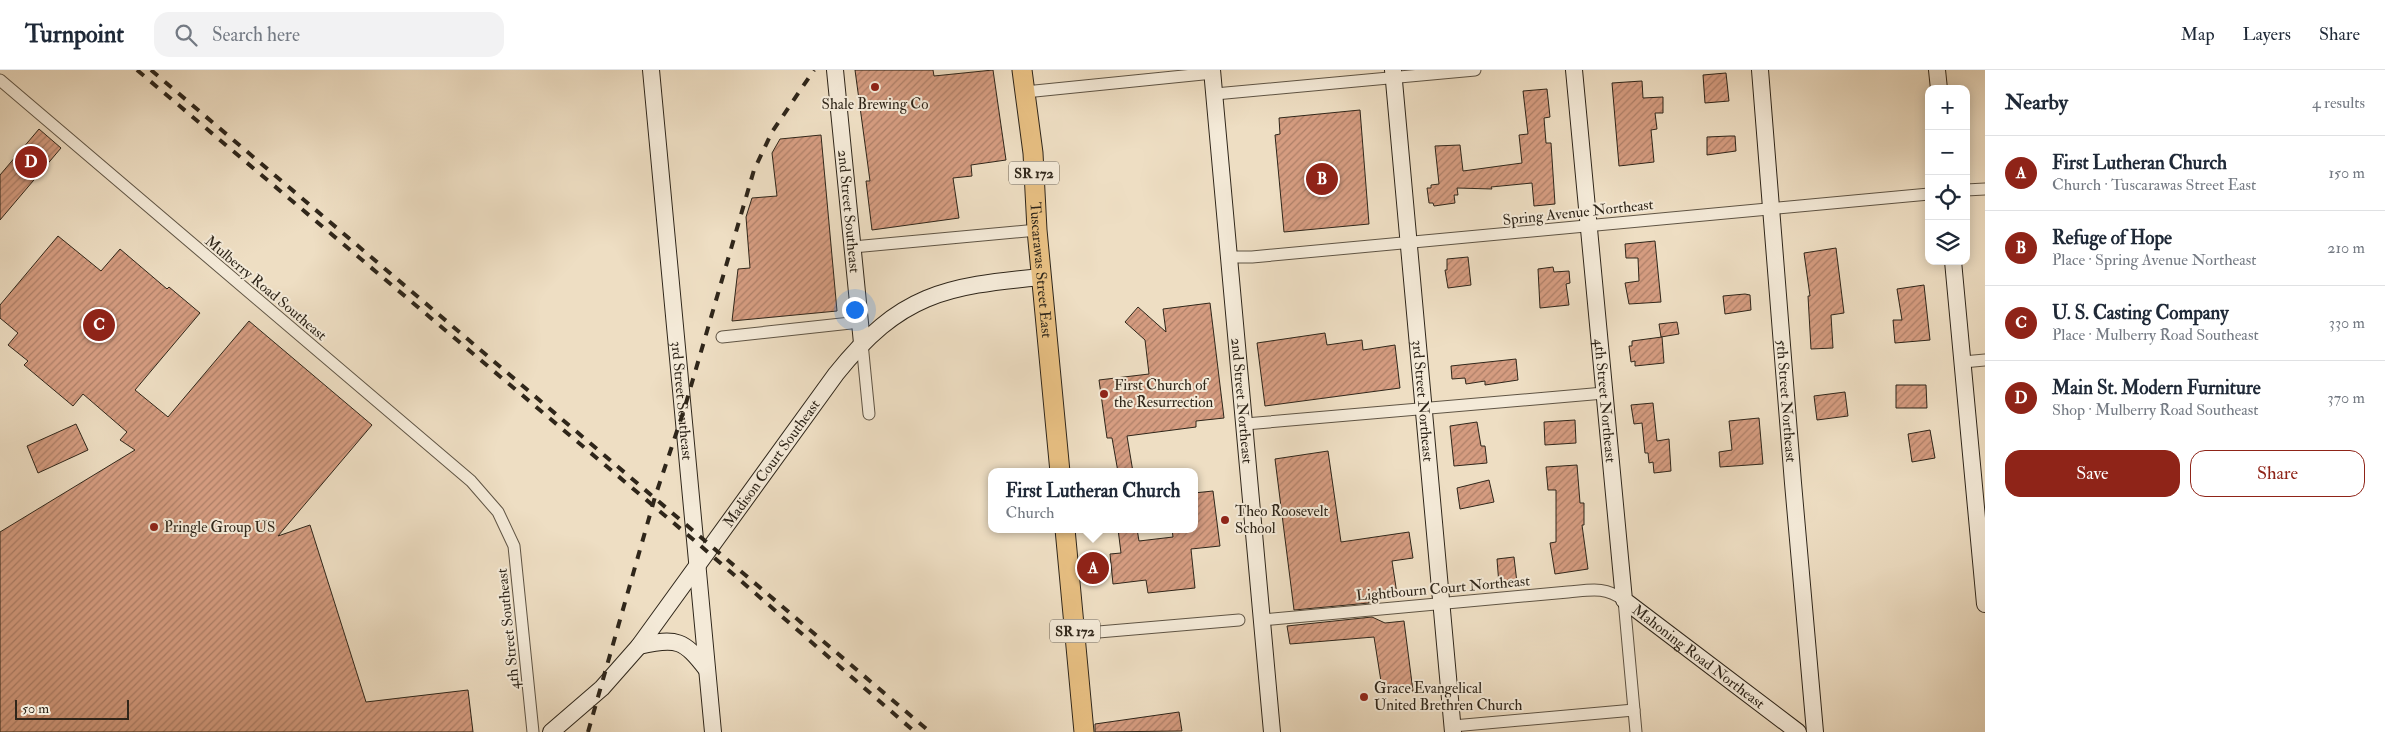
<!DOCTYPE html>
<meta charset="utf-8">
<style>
:root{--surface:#fff;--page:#f2f2f3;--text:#1f2937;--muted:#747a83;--line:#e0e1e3;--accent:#8f2418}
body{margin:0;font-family:"IM FELL Double Pica",serif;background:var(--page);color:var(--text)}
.controls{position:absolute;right:15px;top:15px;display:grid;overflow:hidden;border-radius:10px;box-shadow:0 2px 12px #0003}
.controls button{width:45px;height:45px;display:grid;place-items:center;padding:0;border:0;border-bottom:1px solid var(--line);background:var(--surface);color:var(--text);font:25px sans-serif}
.scale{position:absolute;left:15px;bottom:12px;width:114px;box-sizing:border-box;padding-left:5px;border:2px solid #2f261a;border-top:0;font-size:14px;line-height:18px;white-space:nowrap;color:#2f261a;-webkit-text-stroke:4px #f4ead8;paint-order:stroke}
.you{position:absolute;left:854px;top:239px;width:18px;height:18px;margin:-12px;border:4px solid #fff;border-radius:50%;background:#1a73e8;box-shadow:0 0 0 8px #1a73e833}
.badge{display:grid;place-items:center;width:32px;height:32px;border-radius:50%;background:var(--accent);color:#fff;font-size:16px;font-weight:700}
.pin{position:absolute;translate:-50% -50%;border:2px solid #fff;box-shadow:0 1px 5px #0006}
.popup{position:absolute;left:988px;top:398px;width:210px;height:65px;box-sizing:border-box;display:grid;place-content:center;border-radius:10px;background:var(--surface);filter:drop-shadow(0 1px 4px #0005);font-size:16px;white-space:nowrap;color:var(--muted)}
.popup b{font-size:19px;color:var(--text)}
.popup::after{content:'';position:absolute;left:50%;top:100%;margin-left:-10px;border:10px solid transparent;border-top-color:var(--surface)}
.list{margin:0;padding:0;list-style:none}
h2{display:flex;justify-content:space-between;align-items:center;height:65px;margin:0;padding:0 20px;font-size:21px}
h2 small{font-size:16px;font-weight:400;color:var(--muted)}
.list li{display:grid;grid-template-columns:32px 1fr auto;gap:15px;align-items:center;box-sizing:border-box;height:75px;padding:0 20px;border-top:1px solid var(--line)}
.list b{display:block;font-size:19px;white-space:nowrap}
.list p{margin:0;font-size:16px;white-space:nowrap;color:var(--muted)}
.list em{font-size:16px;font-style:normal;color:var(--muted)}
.actions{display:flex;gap:10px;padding:15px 20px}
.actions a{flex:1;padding:11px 0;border:1px solid var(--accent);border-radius:15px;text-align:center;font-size:18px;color:var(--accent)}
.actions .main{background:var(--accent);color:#fff}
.icon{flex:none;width:28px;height:28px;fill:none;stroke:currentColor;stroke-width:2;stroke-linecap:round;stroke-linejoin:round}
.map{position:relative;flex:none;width:1985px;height:662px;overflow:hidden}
header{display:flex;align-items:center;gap:30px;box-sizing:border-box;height:70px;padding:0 25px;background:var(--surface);border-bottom:1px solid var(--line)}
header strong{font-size:24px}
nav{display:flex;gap:28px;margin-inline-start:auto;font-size:18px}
.search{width:350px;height:45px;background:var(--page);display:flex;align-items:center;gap:12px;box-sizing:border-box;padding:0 18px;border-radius:15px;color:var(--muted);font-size:19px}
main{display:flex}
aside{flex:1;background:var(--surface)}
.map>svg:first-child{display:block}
</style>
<header>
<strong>Turnpoint</strong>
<div class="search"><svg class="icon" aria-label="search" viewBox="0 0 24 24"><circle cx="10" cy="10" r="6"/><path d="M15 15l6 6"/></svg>Search here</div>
<nav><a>Map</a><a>Layers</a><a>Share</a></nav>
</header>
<main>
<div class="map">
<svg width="1985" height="662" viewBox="0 0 1985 662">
<defs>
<pattern id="building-hatch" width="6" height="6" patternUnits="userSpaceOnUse" patternTransform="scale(1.25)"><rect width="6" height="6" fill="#d59c80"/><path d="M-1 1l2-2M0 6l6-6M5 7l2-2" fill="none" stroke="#ad7f68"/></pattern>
</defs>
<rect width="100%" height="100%" fill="#eedec3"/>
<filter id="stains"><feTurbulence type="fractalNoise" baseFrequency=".004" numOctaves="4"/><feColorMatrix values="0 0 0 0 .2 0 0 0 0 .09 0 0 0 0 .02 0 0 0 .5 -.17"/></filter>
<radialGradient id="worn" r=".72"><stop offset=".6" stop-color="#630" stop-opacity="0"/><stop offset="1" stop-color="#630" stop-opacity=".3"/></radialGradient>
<g fill="url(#building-hatch)" stroke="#2f261a">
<polygon points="855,0 933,0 934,6 993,0 1006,90 971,95 972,106 953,108 959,148 872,160 866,111 870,111"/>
<polygon points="1726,3 1729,31 1705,33 1703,5"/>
<polygon points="1642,11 1643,28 1663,27 1663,43 1655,43 1657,59 1651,60 1654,92 1619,96 1612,13"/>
<polygon points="1547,19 1550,47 1544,48 1546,73 1551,73 1555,134 1534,136 1532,113 1491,117 1492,119 1457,118 1458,125 1454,125 1455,133 1434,136 1433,133 1429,133 1427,118 1431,118 1431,115 1439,114 1435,76 1460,75 1463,101 1522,93 1519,65 1528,64 1523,21"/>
<polygon points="1360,40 1369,154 1284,162 1275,65 1280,64 1279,48"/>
<polygon points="39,59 61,78 0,150 0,105"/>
<polygon points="821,65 837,241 732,251 738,199 750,198 746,147 752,128 777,126 772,83 780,69"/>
<polygon points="1730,66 1735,66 1736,81 1707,85 1707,67"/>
<polygon points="58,166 101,201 120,179 167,219 169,217 200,243 135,320 168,347 249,251 372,355 278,466 310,455 366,632 468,620 473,662 0,662 0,462 135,380 120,370 127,362 83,324 73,336 24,295 28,291 8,275 18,263 0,248 0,235"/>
<polygon points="1655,171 1661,232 1629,234 1625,213 1639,211 1638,188 1626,188 1625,174"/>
<polygon points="1836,178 1844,243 1831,245 1833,278 1811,279 1808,226 1810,226 1804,183"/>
<polygon points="1468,187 1471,215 1448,218 1445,200 1447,200 1447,189"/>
<polygon points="1553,197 1554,202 1569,201 1570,213 1566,214 1569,235 1540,238 1538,199"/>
<polygon points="1924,215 1930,270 1895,273 1893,250 1902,250 1897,219"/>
<polygon points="1745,224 1750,225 1751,240 1725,244 1723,226"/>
<polygon points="1210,233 1224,348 1196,351 1196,357 1127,366 1133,402 1118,402 1112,368 1107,368 1099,310 1149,304 1145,270 1125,252 1138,237 1166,262 1163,239"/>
<polygon points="1677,252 1679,264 1661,267 1659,254"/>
<polygon points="1325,263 1327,275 1362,270 1363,280 1395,275 1400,318 1265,336 1257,273"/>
<polygon points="1662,267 1664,293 1635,296 1635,291 1631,292 1629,276 1632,276 1632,271"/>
<polygon points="1516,289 1518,310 1485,315 1485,311 1466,314 1465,308 1452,309 1451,296"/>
<polygon points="1896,315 1926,315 1927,338 1896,338"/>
<polygon points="1845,322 1848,346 1817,350 1814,326"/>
<polygon points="1653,333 1657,371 1669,369 1671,401 1654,403 1653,392 1649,393 1648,383 1645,383 1642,353 1634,354 1631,335"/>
<polygon points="1759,348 1763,394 1720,397 1719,382 1732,380 1729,351"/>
<polygon points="1575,350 1576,373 1545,375 1544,352"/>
<polygon points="1477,352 1481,376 1485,376 1487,393 1454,396 1450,356"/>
<polygon points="76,354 88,380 38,403 27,376"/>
<polygon points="1930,360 1935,388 1912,392 1908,364"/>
<polygon points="1328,381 1341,472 1409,462 1413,488 1392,491 1397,524 1368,527 1369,533 1294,540 1275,389"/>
<polygon points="1577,395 1580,433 1584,433 1584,455 1582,455 1588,499 1555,504 1550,473 1556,472 1556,420 1548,420 1546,397"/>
<polygon points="1489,410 1494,432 1460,439 1457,418"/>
<polygon points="1213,421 1220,476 1191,479 1195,518 1148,523 1146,510 1113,514 1110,484 1121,483 1118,459 1137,459 1139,471 1173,467 1172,459 1194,459 1194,423"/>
<polygon points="1514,487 1517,513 1499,515 1497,489"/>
<polygon points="1372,547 1385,553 1404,551 1413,621 1383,624 1374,567 1290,574 1287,556"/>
<polygon points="1179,642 1182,661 1095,662 1095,654"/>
</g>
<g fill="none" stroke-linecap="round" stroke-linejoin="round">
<defs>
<g id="street">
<polyline points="0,10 471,411 498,442 514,476 533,662"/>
<polyline points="1025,22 1213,3"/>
<polyline points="1215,24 1475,0"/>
<polyline points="1966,120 1985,119"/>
<polyline points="853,177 1037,160"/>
<polyline points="1230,187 1252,187 1929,124"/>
<polyline points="722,267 860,252"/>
<polyline points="862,273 869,344"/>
<polyline points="1963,292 1985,290"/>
<polyline points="1245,354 1604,323"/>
<path d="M1262,550L1568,522C1591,520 1604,516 1624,530L1636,662"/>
<polyline points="1075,564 1239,550"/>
<polyline points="1453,656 1634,640"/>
</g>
<g id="secondary">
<path id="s1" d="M651,0L713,662"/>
<path id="s2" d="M835,0L862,273"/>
<path id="s3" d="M1212,0L1272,662"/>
<path id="s4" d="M1393,0L1453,662"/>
<path id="s5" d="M1574,0L1624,530L1798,662"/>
<path id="s6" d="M1760,0L1793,413L1815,662"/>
<polyline points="1937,0 1939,19"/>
<polyline points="1953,191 1985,534"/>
<path d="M639,576C677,567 684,570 707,600"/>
<path id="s7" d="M551,662L602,618L639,576L836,304C900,224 944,216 1042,207"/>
</g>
<g id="primary">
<path id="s8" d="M1022,0L1033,83L1037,160L1060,402"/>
<polyline points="1065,459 1084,662"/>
</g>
</defs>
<use href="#street" stroke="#5f5444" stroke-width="13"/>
<use href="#secondary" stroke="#2f261a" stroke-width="18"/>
<use href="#primary" stroke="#2f261a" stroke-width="21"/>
<use href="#street" stroke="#f4ead8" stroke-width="11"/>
<use href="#secondary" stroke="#f4ead8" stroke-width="16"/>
<use href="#primary" stroke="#e7bf82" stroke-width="19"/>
<g stroke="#2f261a" stroke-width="4" stroke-dasharray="9 9" stroke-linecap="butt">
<polyline points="137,0 695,471 915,662"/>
<polyline points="151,0 930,662"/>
<polyline points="588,662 655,427 684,340 754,100 772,62 814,0"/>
</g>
</g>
<g fill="#8f2418" stroke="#f4ead8" stroke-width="2">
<circle cx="875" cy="17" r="5"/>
<circle cx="1104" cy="324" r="5"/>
<circle cx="1225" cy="450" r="5"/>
<circle cx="154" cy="457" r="5"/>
<circle cx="1364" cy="627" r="5"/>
</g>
<g text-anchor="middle" stroke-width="4" stroke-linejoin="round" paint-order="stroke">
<g fill="#f4ead8" stroke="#6a6153" stroke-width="1">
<rect x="1009" y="91.5" width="50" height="23" rx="4"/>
<rect x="1050" y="549.5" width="50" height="23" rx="4"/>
</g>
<g font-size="14" font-weight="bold" fill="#2f261a">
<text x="1034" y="108">SR 172</text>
<text x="1075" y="566">SR 172</text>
</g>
<g font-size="15" fill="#2f261a" stroke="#f4ead8" text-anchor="start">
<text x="875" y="39" text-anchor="middle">Shale Brewing Co</text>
<text x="1114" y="320">First Church of<tspan x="1114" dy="17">the Resurrection</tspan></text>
<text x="1235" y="446">Theo Roosevelt<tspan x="1235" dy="17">School</tspan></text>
<text x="164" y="462">Pringle Group US</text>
<text x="1374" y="623">Grace Evangelical<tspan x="1374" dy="17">United Brethren Church</tspan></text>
</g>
<g font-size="15" fill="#2f261a" stroke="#f4ead8">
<text dy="5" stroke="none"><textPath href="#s2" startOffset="142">2nd Street Southeast</textPath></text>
<text transform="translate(1578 142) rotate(-6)" y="5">Spring Avenue Northeast</text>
<text dy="5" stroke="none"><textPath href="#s8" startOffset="201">Tuscarawas Street East</textPath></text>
<text transform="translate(266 218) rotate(40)" y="5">Mulberry Road Southeast</text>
<text dy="5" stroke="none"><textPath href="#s1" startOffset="332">3rd Street Southeast</textPath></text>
<text dy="5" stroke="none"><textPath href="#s3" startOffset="332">2nd Street Northeast</textPath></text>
<text dy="5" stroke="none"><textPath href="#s4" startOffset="332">3rd Street Northeast</textPath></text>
<text dy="5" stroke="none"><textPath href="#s5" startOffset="332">4th Street Northeast</textPath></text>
<text dy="5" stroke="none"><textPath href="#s6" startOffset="332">5th Street Northeast</textPath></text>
<text dy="5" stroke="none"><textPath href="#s7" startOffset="349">Madison Court Southeast</textPath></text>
<text transform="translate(1443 518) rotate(-5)" y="5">Lightbourn Court Northeast</text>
<text transform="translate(508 559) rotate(-96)" y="5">4th Street Southeast</text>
<text dy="5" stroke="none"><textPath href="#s5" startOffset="626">Mahoning Road Northeast</textPath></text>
</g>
</g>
<rect width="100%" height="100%" filter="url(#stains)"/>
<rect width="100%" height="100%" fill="url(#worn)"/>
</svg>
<div class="controls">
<button>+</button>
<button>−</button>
<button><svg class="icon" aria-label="locate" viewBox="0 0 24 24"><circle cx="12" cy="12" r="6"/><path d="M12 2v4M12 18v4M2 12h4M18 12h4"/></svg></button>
<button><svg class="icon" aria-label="layers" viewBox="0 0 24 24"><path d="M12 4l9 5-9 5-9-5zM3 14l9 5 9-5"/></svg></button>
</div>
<div class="scale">50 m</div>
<div class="you"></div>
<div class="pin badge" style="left:1093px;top:498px">A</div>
<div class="popup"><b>First Lutheran Church</b>Church</div>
<div class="pin badge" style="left:1322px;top:109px">B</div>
<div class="pin badge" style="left:99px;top:255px">C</div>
<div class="pin badge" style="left:31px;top:92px">D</div>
</div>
<aside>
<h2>Nearby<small>4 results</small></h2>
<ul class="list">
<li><span class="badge">A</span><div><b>First Lutheran Church</b><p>Church · Tuscarawas Street East</p></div><em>150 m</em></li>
<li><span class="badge">B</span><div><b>Refuge of Hope</b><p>Place · Spring Avenue Northeast</p></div><em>210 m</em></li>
<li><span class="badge">C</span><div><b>U. S. Casting Company</b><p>Place · Mulberry Road Southeast</p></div><em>330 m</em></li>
<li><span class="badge">D</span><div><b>Main St. Modern Furniture</b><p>Shop · Mulberry Road Southeast</p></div><em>370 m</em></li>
</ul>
<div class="actions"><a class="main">Save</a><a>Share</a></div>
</aside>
</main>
